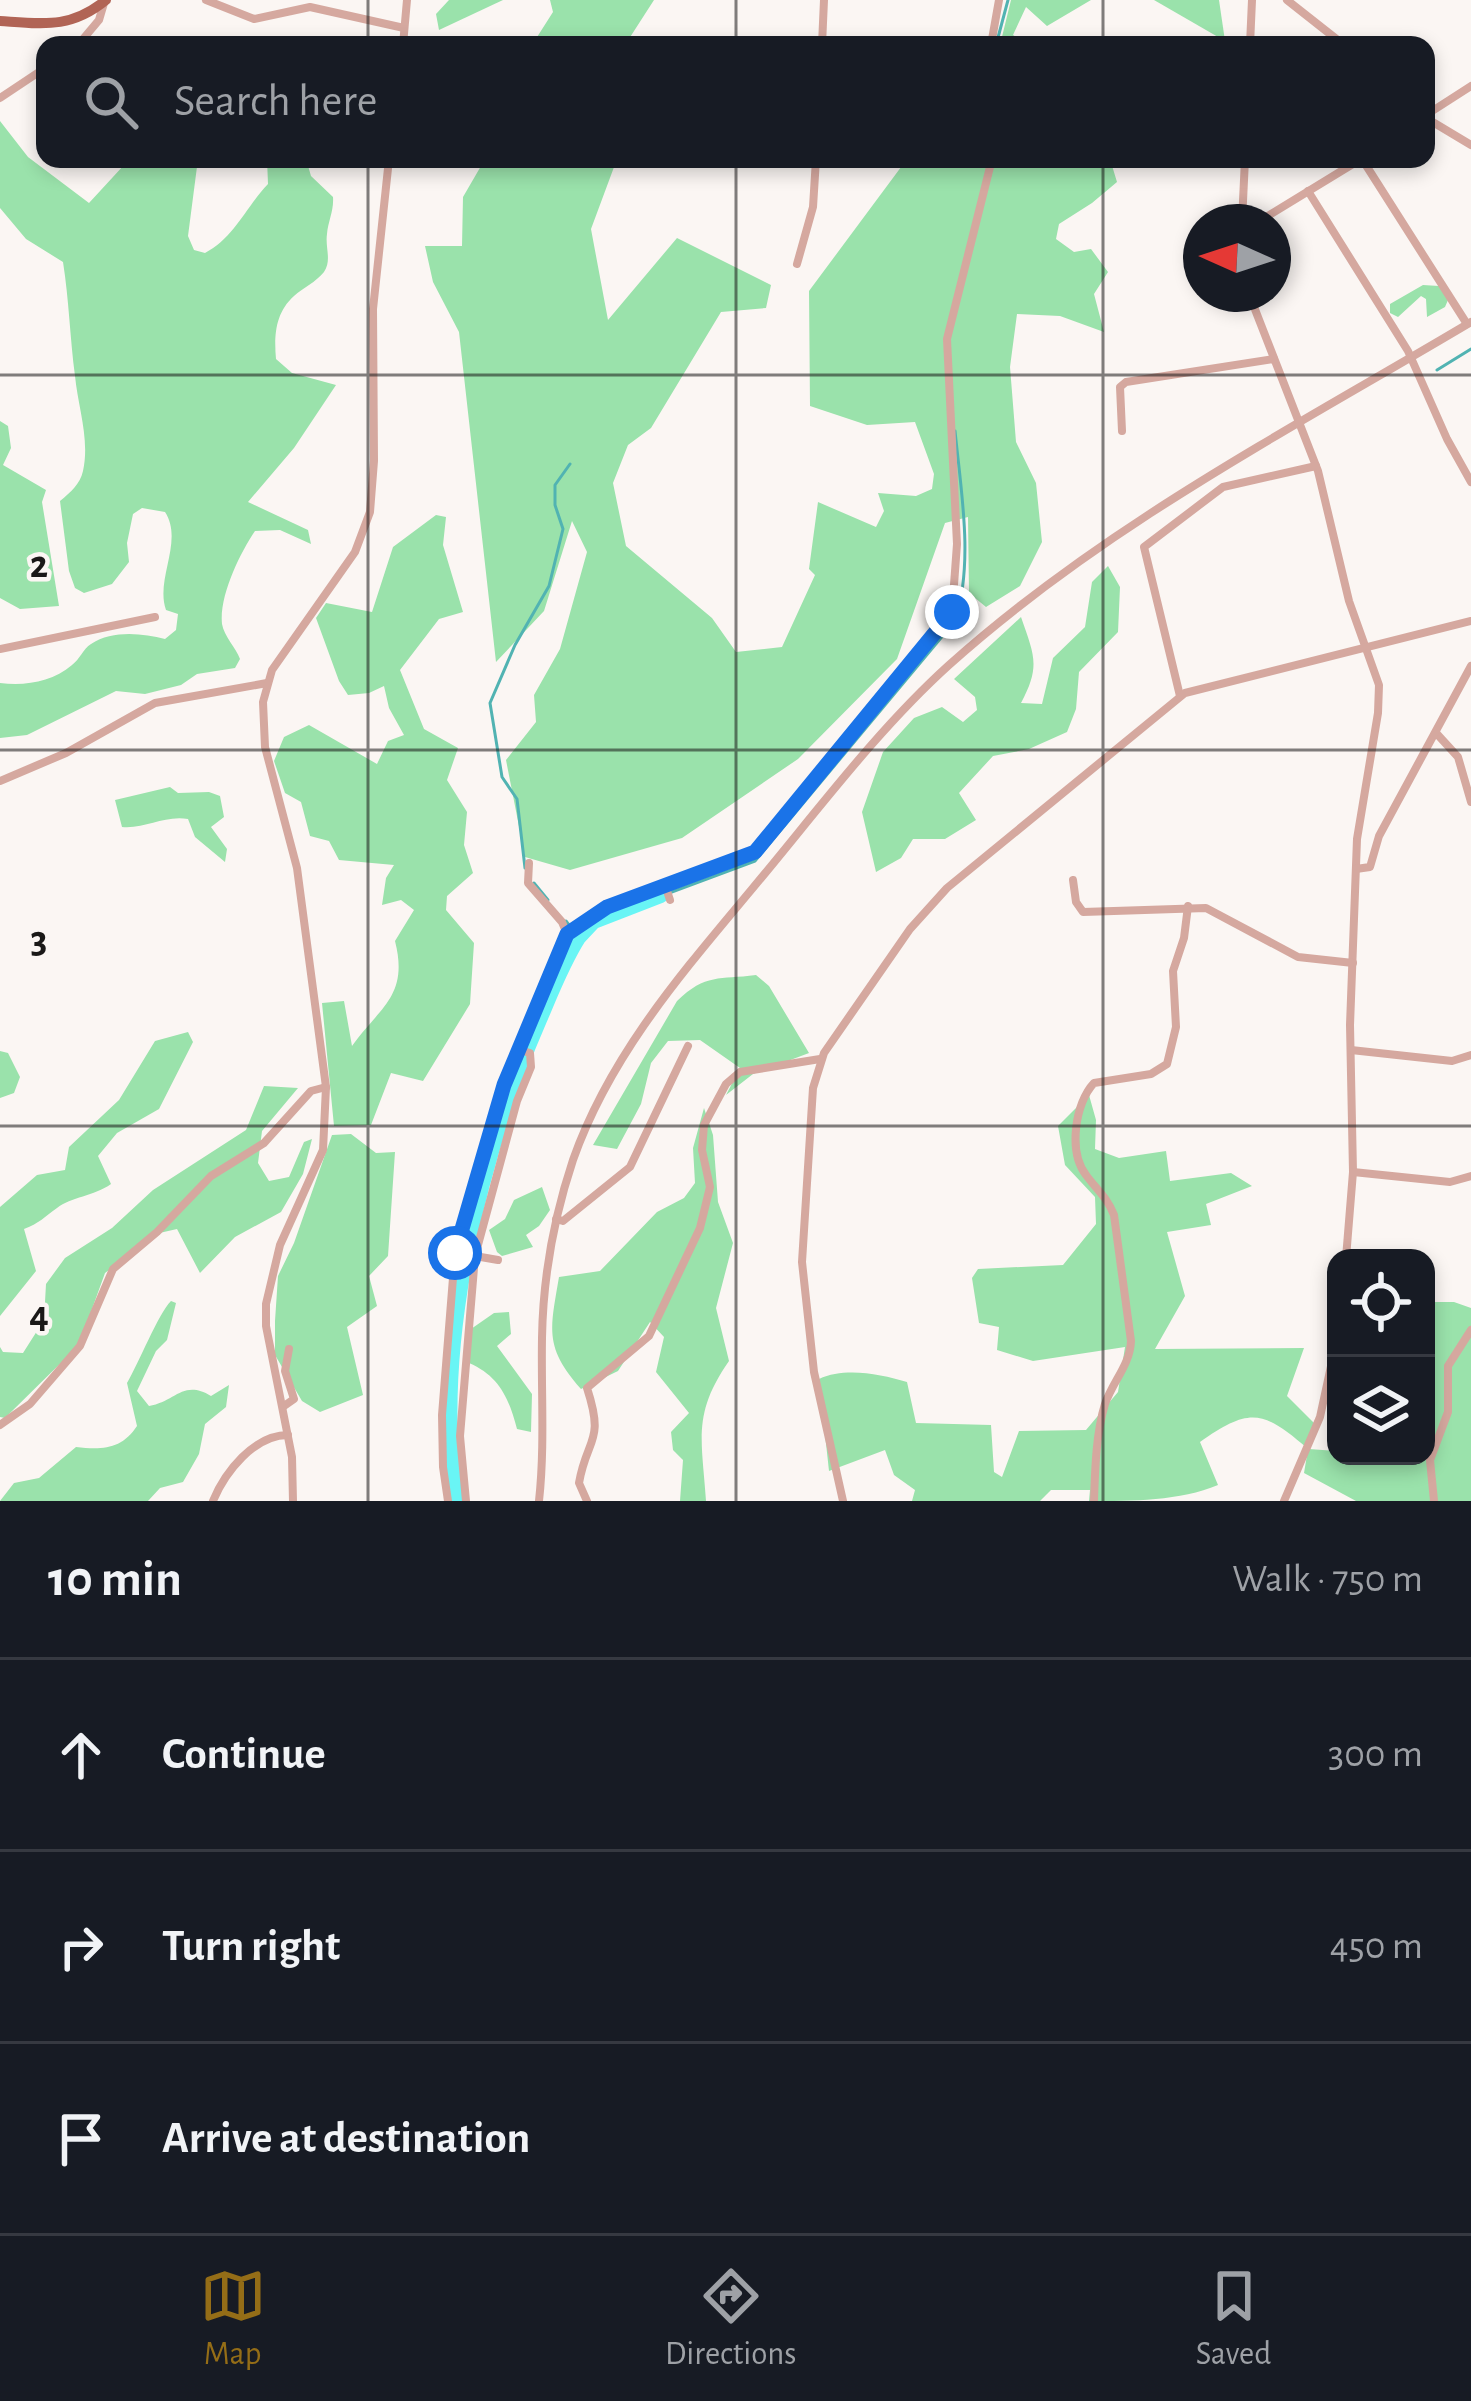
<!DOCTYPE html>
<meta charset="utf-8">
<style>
:root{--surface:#171b24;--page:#20242c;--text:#f1f3f6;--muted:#9ea1a6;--line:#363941;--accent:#946d17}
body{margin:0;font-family:"Alegreya Sans",sans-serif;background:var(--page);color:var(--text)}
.controls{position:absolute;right:36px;bottom:36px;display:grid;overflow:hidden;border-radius:24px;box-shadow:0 6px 18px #0003}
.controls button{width:108px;height:108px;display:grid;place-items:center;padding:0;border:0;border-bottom:3px solid var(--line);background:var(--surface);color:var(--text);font:60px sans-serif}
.compass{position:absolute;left:1183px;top:204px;width:108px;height:108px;border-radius:50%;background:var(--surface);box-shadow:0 6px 18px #0003;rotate:273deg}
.stop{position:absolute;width:36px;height:36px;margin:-27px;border:9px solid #1a73e8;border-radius:50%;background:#fff}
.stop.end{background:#1a73e8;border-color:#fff;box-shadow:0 3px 12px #0008}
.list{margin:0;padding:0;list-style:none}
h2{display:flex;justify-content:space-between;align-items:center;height:156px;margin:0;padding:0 48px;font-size:51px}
h2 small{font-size:39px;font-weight:400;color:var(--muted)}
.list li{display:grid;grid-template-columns:78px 1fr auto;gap:36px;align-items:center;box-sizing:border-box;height:192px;padding:0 48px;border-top:3px solid var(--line)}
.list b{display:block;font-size:45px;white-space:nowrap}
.list em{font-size:39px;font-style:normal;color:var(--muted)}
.icon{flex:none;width:66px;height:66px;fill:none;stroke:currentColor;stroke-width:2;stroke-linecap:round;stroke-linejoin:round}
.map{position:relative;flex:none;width:1471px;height:1501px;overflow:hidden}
.search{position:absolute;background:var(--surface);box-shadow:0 6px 18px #0003;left:36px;right:36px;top:36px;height:132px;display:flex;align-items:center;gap:30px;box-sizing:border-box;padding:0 42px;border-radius:24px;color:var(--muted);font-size:45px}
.sheet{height:732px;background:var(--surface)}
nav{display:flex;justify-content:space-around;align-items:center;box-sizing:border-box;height:168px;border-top:3px solid var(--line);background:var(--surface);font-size:33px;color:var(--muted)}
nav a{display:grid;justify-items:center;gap:6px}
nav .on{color:var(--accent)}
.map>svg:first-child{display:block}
</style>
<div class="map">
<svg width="1471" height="1501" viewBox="0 0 1471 1501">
<rect width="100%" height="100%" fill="#fbf6f3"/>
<g fill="#9ae2ab">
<polygon points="449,0 503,0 439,30 436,14"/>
<polygon points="550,0 654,0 625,45 532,45 553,12"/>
<polygon points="1011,0 1091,0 1047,26 1026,7 1013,35 1029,45 1000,45"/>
<polygon points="1154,0 1219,0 1225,41"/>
<path d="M0,121L28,157L89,203L124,165L120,159H198L188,236L194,250L205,253C234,238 246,207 268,184L267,159H306L311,176L333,197C334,211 328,221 327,234C325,248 332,260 324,272C316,282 303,288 294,296C275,313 274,336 276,359L292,373L336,385L294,448L248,502L308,530L311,544L280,530L255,531C240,553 219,596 222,624C224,636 236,648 240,659L235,668L197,674L181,685L145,694L116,691L27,735L0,738V683C26,686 52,682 72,665C80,659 83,649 91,644C112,630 142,633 165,639L176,630L178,614L166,610C155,579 184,541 165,512L142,508L133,514L127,543L129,562L112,584L84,593L75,588L69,571L60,501C71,492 80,484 83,471C90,439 78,407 75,376C70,338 69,300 63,262L26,239L0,208Z"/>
<polygon points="529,159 617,159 591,229 608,320 677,238 771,285 766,308 721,312 651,428 628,445 613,483 626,546 712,618 736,652 782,647 815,575 809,569 818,502 876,527 884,511 878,493 916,496 932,489 934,474 915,422 867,425 810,406 809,291 907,159 1110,159 1117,182 1092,203 1059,224 1056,239 1074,252 1091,249 1108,272 1094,294 1104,332 1060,316 1017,314 1010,367 1016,442 1036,483 1042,542 1020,586 986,607 969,593 968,517 945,523 897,659 798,759 682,838 570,870 525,857 506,760 536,722 534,695 560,649 587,552 572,521 544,611 496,662 459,332 433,282 425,246 462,246 463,197 481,166"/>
<polygon points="1423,285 1439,286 1448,300 1445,307 1427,317 1426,299 1421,296 1398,317 1390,313 1390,304"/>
<polygon points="0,421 8,426 11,448 3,465 46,490 42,502 59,606 20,609 0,598"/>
<path d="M436,515L446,517L443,545L463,612L439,619L400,670L424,729L458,748L447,780L467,812L464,845L473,873L447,896L446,910L474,943L470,1004L423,1081L391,1073L371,1125L334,1126L322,1003L344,1001L352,1046C380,1007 409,996 395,941L414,910L401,900L382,905L386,878L394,865L339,860L329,841L310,836L301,802L285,793L274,761L284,737L309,725L377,764L388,741L404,735L389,708L384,686L369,693L348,695L339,681L316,618L326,603L372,612L393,547Z"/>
<path d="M1108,566L1120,587L1118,632L1079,672L1076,709L1067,732L1029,749L993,756L959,793L976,820L945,839H913L901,858L876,872L862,812L883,752L914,718L942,707L963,722L977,710L975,697L954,679L1021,617C1034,655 1041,666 1021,703L1042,704L1053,658L1085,627L1092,582Z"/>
<path d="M170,787L178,793L209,792L220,796L224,817L211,827L227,849L225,862L195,837L188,819C164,815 146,829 122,827L115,800Z"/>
<path d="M756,975L769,986L809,1053L753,1074L726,1095L740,1068L700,1040L668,1041L651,1063L641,1104L617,1149L593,1145L677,1001C706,973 719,980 756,975Z"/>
<path d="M188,1032L193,1042L159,1109L117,1133L98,1156L111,1184C94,1196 71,1197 57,1208C44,1217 40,1223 24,1229L36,1271L0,1316V1207L37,1175L65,1170L69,1147L119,1100L155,1041Z"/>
<polygon points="0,1051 8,1053 20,1077 14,1093 0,1098"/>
<polygon points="264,1086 298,1088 262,1131 258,1163 269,1181 289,1177 304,1142 312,1139 303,1174 281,1212 235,1237 200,1273 177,1229 155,1234 105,1273 79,1345 5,1418 0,1417 0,1347 3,1352 23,1353 44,1320 46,1284 65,1258 112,1228 153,1190 246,1130"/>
<path d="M1089,1095L1096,1120L1095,1149L1119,1158L1166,1151L1170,1181L1231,1173L1252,1186L1206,1204L1211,1225L1167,1232L1185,1296L1155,1349L1304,1348L1287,1396L1317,1426L1309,1449L1336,1451V1456H1426V1302H1454L1471,1308V1501H1356L1304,1473L1308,1449C1263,1410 1250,1407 1200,1442L1218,1485C1180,1501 1133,1501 1089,1501L1090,1490H1051L1040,1501H912L915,1490L894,1475L885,1450L829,1471L819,1379C845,1367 880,1374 907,1382L916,1423L991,1425L994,1472L1002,1477L1019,1431L1086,1430L1118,1392L1125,1347L1033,1361L997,1350L999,1327L979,1323L972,1278L978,1269L1063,1265L1096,1224L1095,1197L1065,1165L1058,1126Z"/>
<path d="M704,1108L713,1135L718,1202L733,1243L716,1308L729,1361C692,1414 702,1440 706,1501H680L683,1460L673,1450L671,1432L689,1413L656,1372L664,1337L650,1322L618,1371L581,1389C544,1347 550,1330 559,1277L600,1271L657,1212L684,1198L695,1183L693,1148Z"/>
<polygon points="351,1134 376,1153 395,1152 388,1256 369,1276 377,1306 347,1327 363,1395 320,1412 302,1401 275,1355 275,1321 278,1276 294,1243 332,1135"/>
<polygon points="542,1187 550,1210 539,1226 526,1235 533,1247 502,1256 497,1252 489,1230 505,1219 514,1200"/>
<path d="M171,1301L176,1303L167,1340L156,1351L137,1391L149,1406C175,1402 183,1379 211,1396L229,1385L226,1407L205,1424L199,1454L183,1482L160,1488L148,1501H0L14,1483L39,1478L76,1447C103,1450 122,1449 137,1426L127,1383C139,1363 158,1314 171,1301Z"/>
<path d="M509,1312L511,1334L497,1346L532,1394L531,1432L517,1429C509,1398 499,1376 469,1363L471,1329L494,1313Z"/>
</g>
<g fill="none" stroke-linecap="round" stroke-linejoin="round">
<g stroke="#51b3b2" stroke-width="3">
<polyline points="996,45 1008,0"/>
<polyline points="1437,370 1471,349"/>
<polyline points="525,868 517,799 502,777 490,703 515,645 549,586 563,529 555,505 555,485 570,464"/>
<polyline points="534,883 548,900"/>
<path d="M661,896L755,861L955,621C974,563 961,491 955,431"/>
<polyline points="566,921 579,938"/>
</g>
<path stroke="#69f5f5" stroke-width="14" d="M457,1501C433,1348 479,1160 540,1020C552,992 563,963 579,938L594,922L661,896"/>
<g stroke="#d5a89f" stroke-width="8">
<polyline points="206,0 254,19 310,7 404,28"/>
<polyline points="1287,0 1344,45"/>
<polyline points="78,45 99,20 104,3"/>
<polyline points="403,45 407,0"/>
<polyline points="822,45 824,0"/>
<polyline points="991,45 999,0"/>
<polyline points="1250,45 1252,0"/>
<polyline points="0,98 45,68"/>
<polyline points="1426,115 1471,86"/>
<polyline points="1426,118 1471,145"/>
<polyline points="1362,159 1467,324"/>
<polyline points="1308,191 1408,351 1447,439 1471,482"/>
<polyline points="1242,222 1245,159"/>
<polyline points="1258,222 1361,159"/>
<polyline points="797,264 813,207 816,159"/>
<polyline points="1249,294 1318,471 1349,601 1379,685 1378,713 1357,839 1350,1025 1353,1172 1346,1258"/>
<polyline points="1122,431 1120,387 1126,382 1274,359"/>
<polyline points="0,649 155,617"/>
<polyline points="1180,696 1144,547 1223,487 1316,466"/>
<polyline points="1437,734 1458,757 1471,802"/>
<polyline points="0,781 66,753 155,703 267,683"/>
<polyline points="529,863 528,883 562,922 567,934"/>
<polyline points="1356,869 1370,867 1379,836 1471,666"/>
<polyline points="1073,880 1076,902 1083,912 1206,908 1298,957 1353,963"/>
<polyline points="665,885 670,900"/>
<polyline points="1351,1050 1452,1061 1471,1055"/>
<polyline points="1353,1172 1450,1182 1471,1176"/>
<polyline points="556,1219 563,1221 630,1167 688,1046"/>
<polyline points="475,1256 498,1260"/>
<polyline points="284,1406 294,1399 285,1371 289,1349"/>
<polyline points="0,1425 30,1404 80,1346 113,1269 157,1232 211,1176 264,1143 311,1091 326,1087"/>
<path d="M213,1501C225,1472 254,1435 288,1435"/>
<polyline points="293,1501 292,1457 266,1326 266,1304 280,1245 323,1150 326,1087 297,868 265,747 263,702 272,670 355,552 370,512 374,461 373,309 389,159"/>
<polyline points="448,1501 443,1467 442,1415 455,1253 504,1085 567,934 607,907 755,852 952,612 957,544 947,339 992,159"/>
<polyline points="466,1501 460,1436 475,1256 517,1101 531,1067 530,1053 520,1050"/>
<path d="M539,1501C545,1446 541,1393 542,1338C543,1278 554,1217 573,1160C610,1055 682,973 752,889C815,814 876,731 949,665C1105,525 1293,428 1471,322"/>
<path d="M587,1501L579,1483C587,1437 605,1443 587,1388L649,1336L700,1228L710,1187L702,1150L704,1125L726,1084L740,1072L820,1059"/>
<polyline points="843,1501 814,1372 802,1262 813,1088 824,1053 910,929 947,888 1185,693 1471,621"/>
<path d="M1094,1501C1095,1470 1096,1433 1105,1404C1113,1381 1130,1365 1131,1341L1114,1215C1107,1197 1097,1190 1086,1175C1068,1152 1075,1103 1094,1083L1151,1074L1167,1064L1176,1027L1173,971L1184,938L1188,906"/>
<polyline points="1284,1501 1320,1417 1336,1343"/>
<polyline points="1434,1501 1430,1460 1448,1412 1448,1366 1471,1330"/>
</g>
<path stroke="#b16455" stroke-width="10" d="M0,21C43,24 71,29 106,0"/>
</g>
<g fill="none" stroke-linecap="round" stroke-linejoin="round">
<polyline stroke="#1a73e8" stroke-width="15" points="455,1253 504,1085 567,934 607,907 755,852 952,612"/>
</g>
<path fill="none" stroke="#1a1817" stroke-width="3" stroke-opacity="0.55" d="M368,0V45M736,0V45M1103,0V45M368,159V1501M736,159V1501M1103,159V1501M0,375H1471M0,750H1471M0,1126H1471"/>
<g font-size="39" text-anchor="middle" font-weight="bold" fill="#1a1817" stroke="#fbf6f3" stroke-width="9" stroke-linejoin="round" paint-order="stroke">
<text x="39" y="577">2</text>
<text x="39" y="952">3</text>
<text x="39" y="1327">4</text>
</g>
</svg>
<div class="controls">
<button><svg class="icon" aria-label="locate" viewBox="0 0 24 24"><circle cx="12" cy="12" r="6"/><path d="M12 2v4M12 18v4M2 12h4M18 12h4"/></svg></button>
<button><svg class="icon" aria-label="layers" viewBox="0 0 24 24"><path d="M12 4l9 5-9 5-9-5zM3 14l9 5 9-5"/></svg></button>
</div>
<svg class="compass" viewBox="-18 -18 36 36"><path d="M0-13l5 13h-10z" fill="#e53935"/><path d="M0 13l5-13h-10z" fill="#9ea1a6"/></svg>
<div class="stop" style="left:455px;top:1253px"></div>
<div class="stop end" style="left:952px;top:612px"></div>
<div class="search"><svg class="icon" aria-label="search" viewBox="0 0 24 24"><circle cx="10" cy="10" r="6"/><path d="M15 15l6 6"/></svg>Search here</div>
</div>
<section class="sheet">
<h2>10 min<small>Walk · 750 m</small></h2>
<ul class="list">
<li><svg class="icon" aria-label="ahead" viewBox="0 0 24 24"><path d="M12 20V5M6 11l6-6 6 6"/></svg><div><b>Continue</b></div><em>300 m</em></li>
<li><svg class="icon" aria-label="right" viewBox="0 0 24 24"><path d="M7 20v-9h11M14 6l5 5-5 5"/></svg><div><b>Turn right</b></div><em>450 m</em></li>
<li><svg class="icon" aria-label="arrive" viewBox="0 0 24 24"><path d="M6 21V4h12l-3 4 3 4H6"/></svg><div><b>Arrive at destination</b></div></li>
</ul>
</section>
<nav>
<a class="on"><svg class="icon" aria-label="map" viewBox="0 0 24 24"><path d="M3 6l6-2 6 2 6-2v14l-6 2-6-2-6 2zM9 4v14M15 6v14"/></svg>Map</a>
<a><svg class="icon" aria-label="directions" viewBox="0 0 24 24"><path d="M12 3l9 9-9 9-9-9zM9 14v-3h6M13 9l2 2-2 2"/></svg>Directions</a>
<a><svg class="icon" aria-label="saved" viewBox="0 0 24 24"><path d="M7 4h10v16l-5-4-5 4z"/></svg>Saved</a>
</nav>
